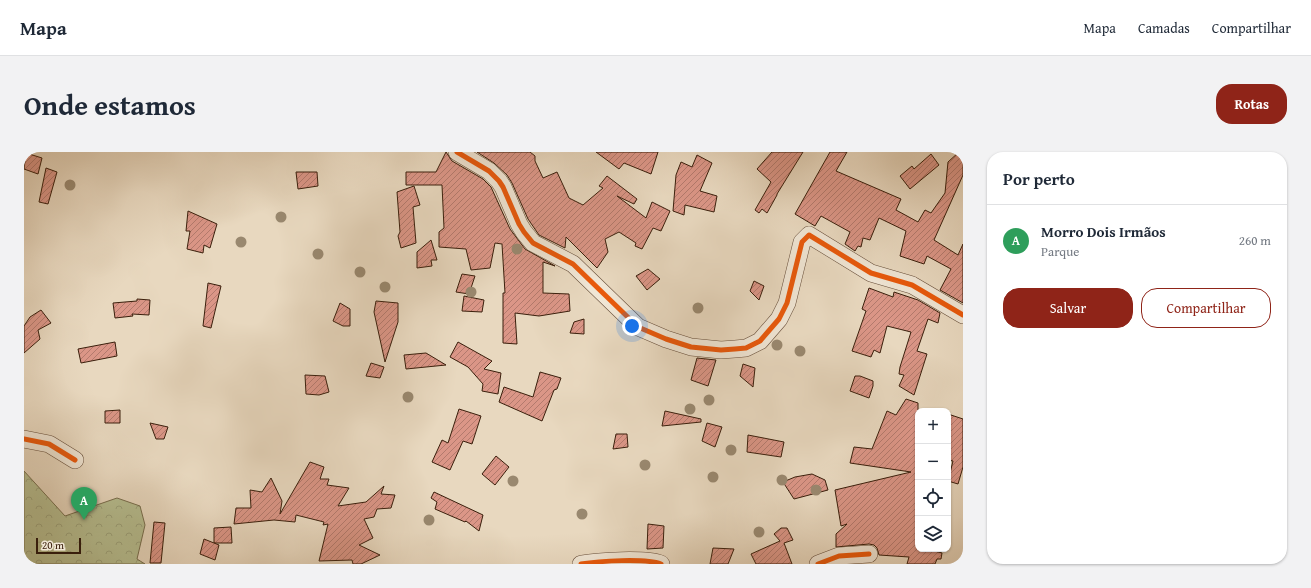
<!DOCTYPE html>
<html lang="pt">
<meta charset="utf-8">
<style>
:root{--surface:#fff;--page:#f2f2f3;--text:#1f2937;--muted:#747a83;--line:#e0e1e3;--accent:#8f2418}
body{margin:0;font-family:"Gentium Book Plus",serif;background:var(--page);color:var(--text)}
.controls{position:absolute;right:12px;bottom:12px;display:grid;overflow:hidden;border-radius:8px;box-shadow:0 1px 3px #0004}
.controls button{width:36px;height:36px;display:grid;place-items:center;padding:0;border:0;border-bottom:1px solid var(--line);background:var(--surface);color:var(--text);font:20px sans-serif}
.scale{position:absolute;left:12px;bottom:10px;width:45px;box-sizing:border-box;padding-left:4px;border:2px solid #3a1f0c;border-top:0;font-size:11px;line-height:14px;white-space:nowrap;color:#3a1f0c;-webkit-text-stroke:3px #f0e6d5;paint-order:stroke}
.you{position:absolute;left:608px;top:174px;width:14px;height:14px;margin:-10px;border:3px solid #fff;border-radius:50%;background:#1a73e8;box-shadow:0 0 0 6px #1a73e833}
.badge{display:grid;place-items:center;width:26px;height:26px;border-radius:50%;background:var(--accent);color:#fff;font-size:13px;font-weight:700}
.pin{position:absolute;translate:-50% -33px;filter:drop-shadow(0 1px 2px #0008)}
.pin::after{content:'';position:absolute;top:21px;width:14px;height:12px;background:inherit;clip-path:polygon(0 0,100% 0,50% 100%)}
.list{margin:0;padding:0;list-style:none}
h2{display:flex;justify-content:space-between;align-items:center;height:52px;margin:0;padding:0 16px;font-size:17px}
h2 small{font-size:13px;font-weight:400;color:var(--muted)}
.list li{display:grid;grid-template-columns:26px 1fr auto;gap:12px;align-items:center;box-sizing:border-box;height:72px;padding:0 16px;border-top:1px solid var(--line)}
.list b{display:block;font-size:15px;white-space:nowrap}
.list p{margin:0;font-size:13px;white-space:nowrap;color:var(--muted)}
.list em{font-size:13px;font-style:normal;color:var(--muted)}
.actions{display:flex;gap:8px;padding:12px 16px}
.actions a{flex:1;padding:9px 0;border:1px solid var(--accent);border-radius:16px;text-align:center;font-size:14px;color:var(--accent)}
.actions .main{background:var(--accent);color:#fff}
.icon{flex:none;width:22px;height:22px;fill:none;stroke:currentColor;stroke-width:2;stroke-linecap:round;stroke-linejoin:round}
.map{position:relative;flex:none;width:939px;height:412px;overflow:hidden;border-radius:16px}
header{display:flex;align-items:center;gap:24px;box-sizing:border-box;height:56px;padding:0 20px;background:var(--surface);border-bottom:1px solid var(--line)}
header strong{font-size:19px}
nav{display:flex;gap:22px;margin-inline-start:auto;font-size:14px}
.intro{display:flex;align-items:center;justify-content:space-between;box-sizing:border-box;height:96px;padding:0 24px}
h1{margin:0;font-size:28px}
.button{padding:10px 18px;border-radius:16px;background:var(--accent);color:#fff;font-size:14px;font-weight:700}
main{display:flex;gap:24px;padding:0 24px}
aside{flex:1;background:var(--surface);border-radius:16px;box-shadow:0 1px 3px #0004}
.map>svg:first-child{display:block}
</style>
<header>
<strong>Mapa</strong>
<nav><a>Mapa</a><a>Camadas</a><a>Compartilhar</a></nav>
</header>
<div class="intro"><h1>Onde estamos</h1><a class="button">Rotas</a></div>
<main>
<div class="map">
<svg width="939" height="412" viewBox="0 0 939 412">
<defs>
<pattern id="park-crowns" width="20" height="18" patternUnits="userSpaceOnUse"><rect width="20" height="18" fill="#b6be91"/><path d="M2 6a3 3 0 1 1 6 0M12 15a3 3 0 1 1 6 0" fill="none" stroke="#9da37c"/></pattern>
<pattern id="building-hatch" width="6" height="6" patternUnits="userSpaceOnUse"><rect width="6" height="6" fill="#db9687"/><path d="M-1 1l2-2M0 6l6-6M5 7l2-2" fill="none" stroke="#b37a6d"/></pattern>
</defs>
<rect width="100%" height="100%" fill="#e8d8bf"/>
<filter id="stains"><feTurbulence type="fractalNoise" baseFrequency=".005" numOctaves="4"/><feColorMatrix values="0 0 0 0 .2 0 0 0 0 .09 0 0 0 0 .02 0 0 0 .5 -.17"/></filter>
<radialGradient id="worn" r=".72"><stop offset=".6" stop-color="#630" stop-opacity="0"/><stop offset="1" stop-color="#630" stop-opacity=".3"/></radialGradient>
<polygon fill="url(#park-crowns)" stroke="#786e4e" points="0,319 41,364 93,346 116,354 121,373 113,407 121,412 0,412"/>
<g fill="url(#building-hatch)" stroke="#3a1f0c">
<polygon points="422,0 428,9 459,27 467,35 486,77 501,97 531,114 519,110 519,141 545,142 546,159 515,164 491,161 493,192 479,191 479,141 481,141 478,92 471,91 466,116 447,118 442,97 415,95 415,80 420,76 418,33 382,33 382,20 412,20"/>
<polygon points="453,0 506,0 511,4 511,9 519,26 533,20 545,46 559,53 579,36 575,34 583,24 613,47 610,52 593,44 622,66 628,50 646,59 637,79 629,76 618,97 611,94 612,91 595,80 581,87 584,100 573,116 542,85 541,96 515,83 504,67 488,31 483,23 470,11"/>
<polygon points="572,0 634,0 627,22 600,11 595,17"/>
<polygon points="748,0 779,0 753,42 753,43 743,61 738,57 735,61 731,58 747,30 733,17"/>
<polygon points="806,0 823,0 812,19 877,47 872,58 894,70 901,58 907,61 921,41 924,10 935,0 939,0 939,23 910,88 934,103 939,92 939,151 916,138 927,117 903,104 900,112 876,104 882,79 855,66 846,88 839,86 837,95 834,94 831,99 821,92 826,80 797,64 791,74 771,62"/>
<polygon points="2,1 18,6 14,22 0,17"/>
<polygon points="907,2 915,13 886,37 876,24 888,14 890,17"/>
<polygon points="673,3 688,11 676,39 693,44 690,60 661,53 660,63 649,59 652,23 657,10 668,15"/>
<polygon points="22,16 33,20 24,52 15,50"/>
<polygon points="272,20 293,20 294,34 274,37"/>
<polygon points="390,34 396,53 389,55 392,91 377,96 374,84 376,80 373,40"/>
<polygon points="164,59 193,72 186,96 180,93 179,101 163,97 166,79 162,79"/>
<polygon points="407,88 413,108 407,108 408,114 393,116 393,100"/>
<polygon points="624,117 636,127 623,138 612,124"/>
<polygon points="438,122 451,124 445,142 432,140"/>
<polygon points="730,129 740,134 735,148 726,139"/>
<polygon points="184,131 197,134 187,176 179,174"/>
<polygon points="845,136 869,145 870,140 894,148 916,161 914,171 904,167 893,199 903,202 890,243 875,234 880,223 875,222 876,215 887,180 863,174 856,201 850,198 847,205 828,199 842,159 838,157"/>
<polygon points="440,144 460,148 458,160 438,159"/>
<polygon points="113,147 126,148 125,163 108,162 109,164 91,166 89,151 113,149"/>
<polygon points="352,149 374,151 374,170 361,210 350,160"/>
<polygon points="316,151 326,157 326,174 319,174 309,169"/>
<polygon points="17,158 27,171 14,178 16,187 0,201 0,174 6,165"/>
<polygon points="560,167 560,182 546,181 550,170"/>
<polygon points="91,190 93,204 57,211 54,197"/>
<polygon points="434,190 468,209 460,217 477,221 474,242 458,239 459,232 444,215 426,205"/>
<polygon points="402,201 422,213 382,217 380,203"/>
<polygon points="673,206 692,208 684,234 667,228"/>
<polygon points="347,211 360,215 356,226 342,224"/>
<polygon points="719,212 731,216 729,235 716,224"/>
<polygon points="516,220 537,226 533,237 530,238 518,269 475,250 480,235 509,245"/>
<polygon points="281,223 301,224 305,240 295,243 282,242"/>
<polygon points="831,224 836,224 849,229 849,234 845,246 826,239"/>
<polygon points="882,247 894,251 894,397 903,397 918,401 917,407 913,407 911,412 883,412 885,405 855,403 853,396 850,393 845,392 812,395 812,382 823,372 817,374 811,338 887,320 826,311 830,295 848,297 863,259 872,263"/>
<polygon points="435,257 457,264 448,292 439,289 426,318 408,310 418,288 424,291"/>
<polygon points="96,258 96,271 81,271 81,259"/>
<polygon points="641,259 677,267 677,270 638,274"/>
<polygon points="924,262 939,267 939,315 934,332 924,329 929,309 924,308"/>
<polygon points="126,271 144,275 140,287 132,287"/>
<polygon points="683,271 698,275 691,295 678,289"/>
<polygon points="592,282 603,282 604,295 589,297"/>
<polygon points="724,283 760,290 757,305 723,300"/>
<polygon points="472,304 485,315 471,333 458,322"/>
<polygon points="286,310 300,315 296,327 305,327 303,333 325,336 314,354 342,350 360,334 357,342 371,343 367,356 353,357 350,365 340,367 349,386 335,393 356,403 337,412 329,412 328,408 295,409 304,372 299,373 300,370 272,363 271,370 250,368 210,372 212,356 227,356 226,338 238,340 247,326 258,349 256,362"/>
<polygon points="788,322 801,328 804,338 770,347 759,330 771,325"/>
<polygon points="410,340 459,363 455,379 442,369 441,370 411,357 413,350 407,346"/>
<polygon points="130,370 141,371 137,411 126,411"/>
<polygon points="624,372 640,374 639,396 623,397"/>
<polygon points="207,375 208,391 190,391 190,376"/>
<polygon points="757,376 763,376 769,388 760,391 768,412 732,412 727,402 756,389 750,382"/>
<polygon points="180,387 195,393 191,408 176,402"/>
<polygon points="689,396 710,397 704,412 686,412"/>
</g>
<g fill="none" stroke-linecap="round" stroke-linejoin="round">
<defs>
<g id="minor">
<polyline points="433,0 465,19 475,29 479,35 495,72 500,80 509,91 549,112 614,175 642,187 667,195 697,198 711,197 722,196 736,189 755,167 763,151 778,90 785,83 847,121 888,133 939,163"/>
<polyline points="0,287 25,292 51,308"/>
<path d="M557,412C574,409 622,406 637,412"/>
<polyline points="794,412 815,404 845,402"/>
</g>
</defs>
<use href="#minor" stroke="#664d39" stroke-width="18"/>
<use href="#minor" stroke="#f0e6d5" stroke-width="17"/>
<defs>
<g id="cycleway">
<polyline points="433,0 465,19 475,29 479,35 495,72 500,80 509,91 549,112 614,175 642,187 667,195 697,198 711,197 722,196 736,189 755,167 763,151 778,90 785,83 847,121 888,133 939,163"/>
<polyline points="0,287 25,292 51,308"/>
<path d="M557,412C574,409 622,406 637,412"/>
<polyline points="794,412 815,404 845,402"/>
</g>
</defs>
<use href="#cycleway" stroke="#f0e6d5" stroke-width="8"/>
<use href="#cycleway" stroke="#e8590c" stroke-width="5"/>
</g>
<g fill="#99886f">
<circle cx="46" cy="33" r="5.5"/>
<circle cx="257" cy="65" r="5.5"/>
<circle cx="217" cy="90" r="5.5"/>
<circle cx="493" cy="97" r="5.5"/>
<circle cx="294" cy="102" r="5.5"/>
<circle cx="336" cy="120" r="5.5"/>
<circle cx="361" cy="135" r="5.5"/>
<circle cx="447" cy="140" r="5.5"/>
<circle cx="674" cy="156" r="5.5"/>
<circle cx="753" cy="193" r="5.5"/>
<circle cx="776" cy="199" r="5.5"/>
<circle cx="384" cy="245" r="5.5"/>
<circle cx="685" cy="248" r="5.5"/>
<circle cx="666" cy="257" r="5.5"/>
<circle cx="707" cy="298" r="5.5"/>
<circle cx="621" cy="313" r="5.5"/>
<circle cx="689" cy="325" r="5.5"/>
<circle cx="758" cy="328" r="5.5"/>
<circle cx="489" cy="329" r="5.5"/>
<circle cx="792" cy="338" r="5.5"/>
<circle cx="558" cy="362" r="5.5"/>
<circle cx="405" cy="368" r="5.5"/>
<circle cx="735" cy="380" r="5.5"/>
</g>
<rect width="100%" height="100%" filter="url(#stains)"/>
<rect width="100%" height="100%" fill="url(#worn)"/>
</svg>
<div class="controls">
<button>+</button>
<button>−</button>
<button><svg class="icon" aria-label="locate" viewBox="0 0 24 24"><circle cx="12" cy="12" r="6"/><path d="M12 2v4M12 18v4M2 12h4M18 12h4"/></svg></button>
<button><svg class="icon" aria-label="layers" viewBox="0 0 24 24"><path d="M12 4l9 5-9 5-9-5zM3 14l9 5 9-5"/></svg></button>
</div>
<div class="scale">20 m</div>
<div class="you"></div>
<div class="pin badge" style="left:60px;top:368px;background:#2e9e5b">A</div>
</div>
<aside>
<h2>Por perto<small></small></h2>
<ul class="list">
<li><span class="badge" style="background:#2e9e5b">A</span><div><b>Morro Dois Irmãos</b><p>Parque</p></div><em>260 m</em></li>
</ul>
<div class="actions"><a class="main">Salvar</a><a>Compartilhar</a></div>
</aside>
</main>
